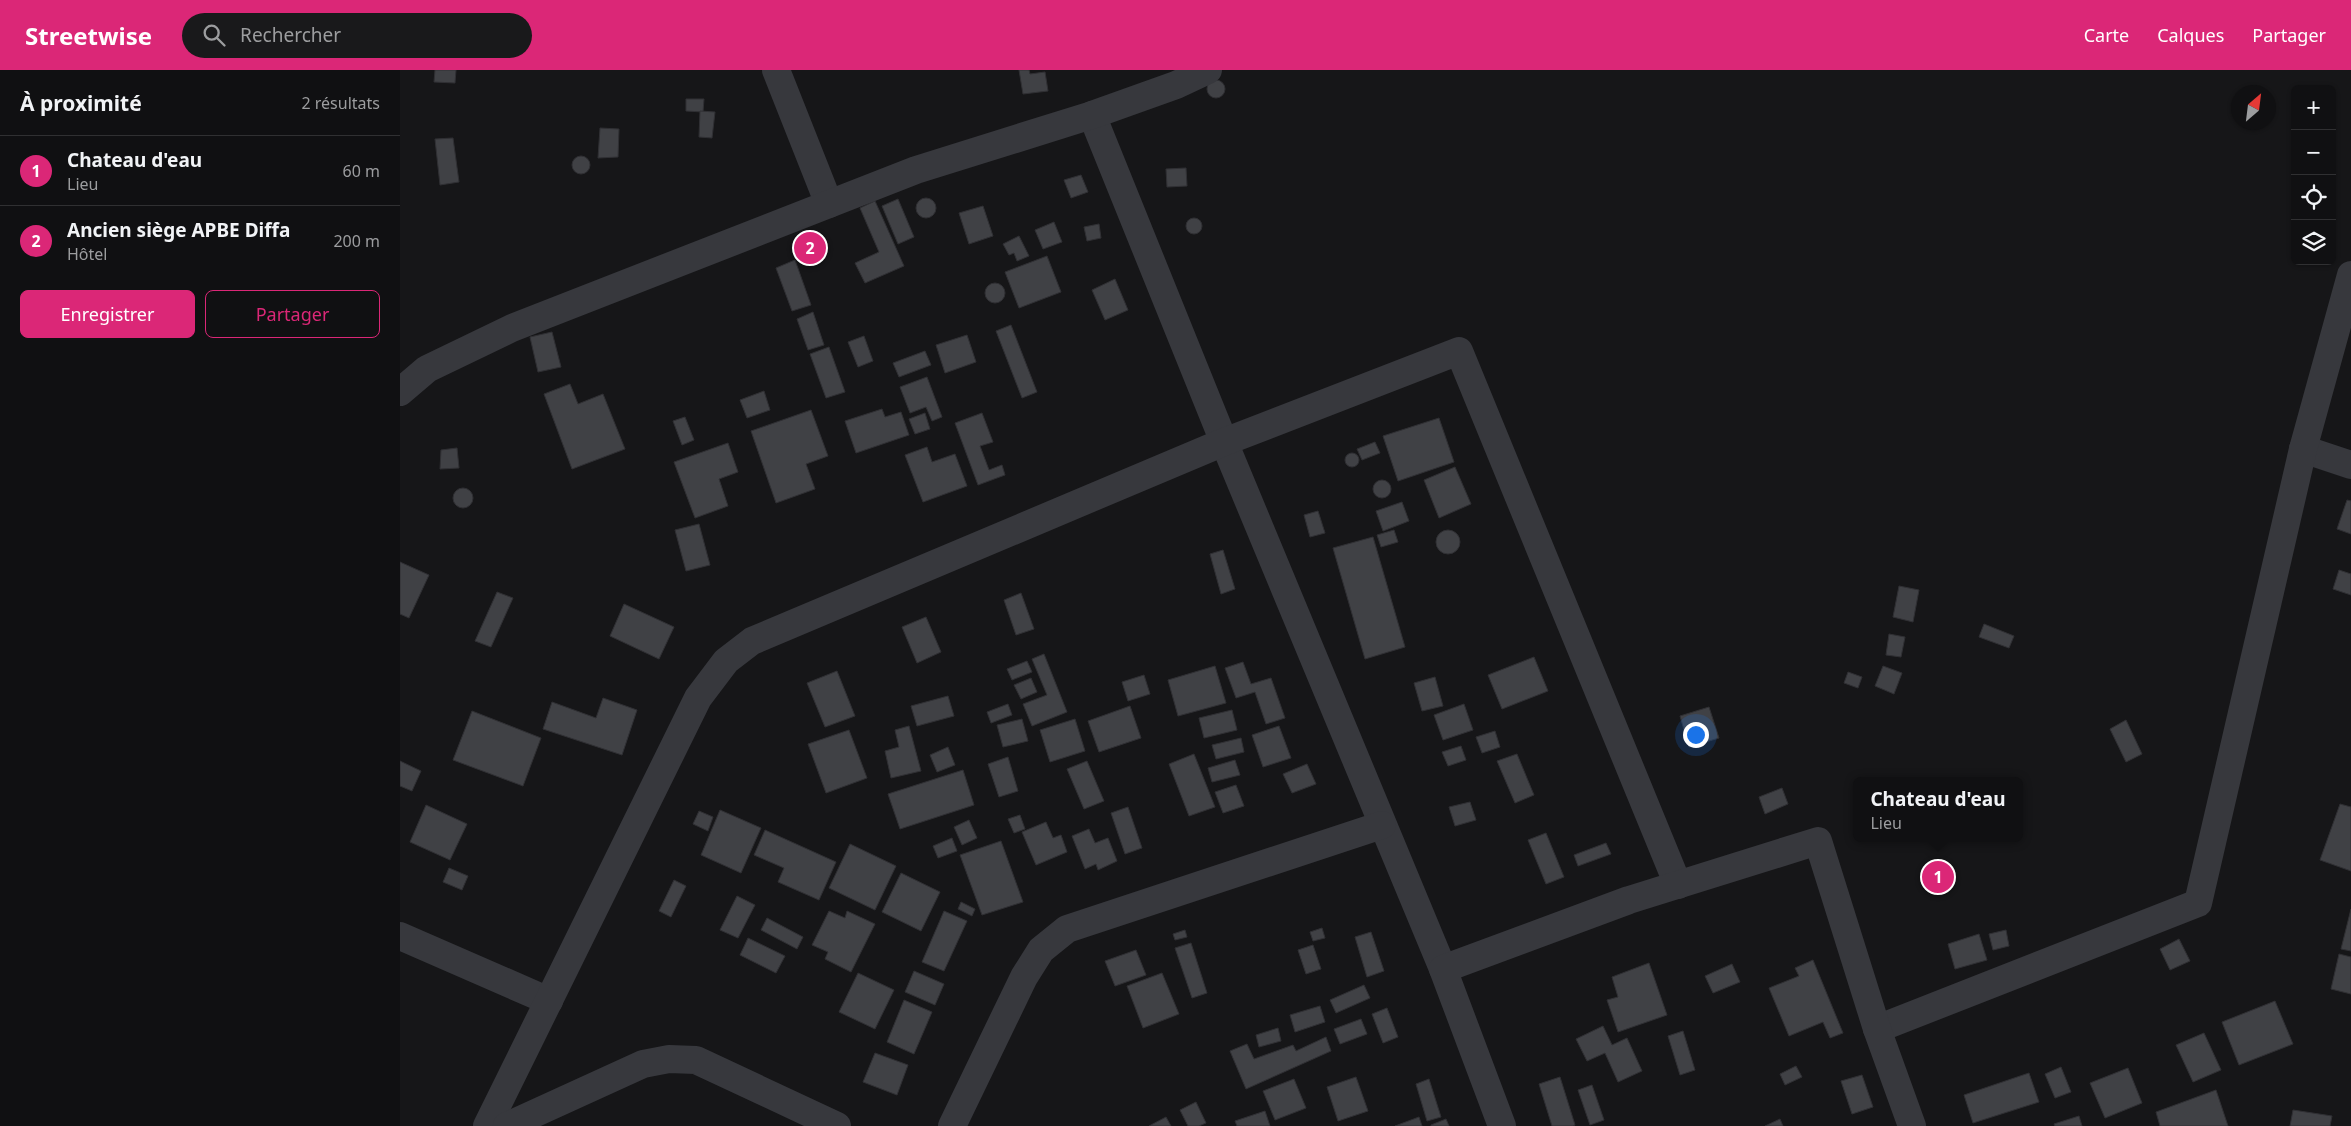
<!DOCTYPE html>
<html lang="fr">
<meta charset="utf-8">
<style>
:root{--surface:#101012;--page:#19191b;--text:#f1f3f6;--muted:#9c9d9f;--line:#303032;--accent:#db2777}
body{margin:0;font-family:"Noto Sans",sans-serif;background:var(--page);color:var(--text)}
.controls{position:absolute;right:15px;top:15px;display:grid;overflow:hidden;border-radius:8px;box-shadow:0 1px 4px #0004}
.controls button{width:45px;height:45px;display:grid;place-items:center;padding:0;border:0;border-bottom:1px solid var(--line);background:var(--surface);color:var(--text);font:25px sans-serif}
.compass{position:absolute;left:1831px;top:15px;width:45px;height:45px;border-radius:50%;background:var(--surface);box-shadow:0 1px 4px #0004;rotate:28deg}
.you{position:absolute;left:1295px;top:664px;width:18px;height:18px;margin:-12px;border:4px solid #fff;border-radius:50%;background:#1a73e8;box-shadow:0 0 0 8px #1a73e833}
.badge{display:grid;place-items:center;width:32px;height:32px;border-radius:50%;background:var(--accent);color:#fff;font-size:16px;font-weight:700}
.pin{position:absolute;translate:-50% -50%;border:2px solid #fff;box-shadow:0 1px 5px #0006}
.popup{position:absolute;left:1453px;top:707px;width:170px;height:65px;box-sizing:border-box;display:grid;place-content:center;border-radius:8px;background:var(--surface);filter:drop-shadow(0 1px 4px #0005);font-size:16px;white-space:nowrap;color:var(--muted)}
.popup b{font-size:19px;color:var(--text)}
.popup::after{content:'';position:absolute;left:50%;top:100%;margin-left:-10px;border:10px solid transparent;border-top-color:var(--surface)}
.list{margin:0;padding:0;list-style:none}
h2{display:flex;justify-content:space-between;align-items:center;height:65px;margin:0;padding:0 20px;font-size:21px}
h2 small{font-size:16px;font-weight:400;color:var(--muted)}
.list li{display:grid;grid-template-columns:32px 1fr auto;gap:15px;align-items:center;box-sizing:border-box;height:70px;padding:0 20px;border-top:1px solid var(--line)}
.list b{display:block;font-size:19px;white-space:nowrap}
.list p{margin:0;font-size:16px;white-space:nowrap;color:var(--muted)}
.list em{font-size:16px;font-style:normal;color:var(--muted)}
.actions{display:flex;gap:10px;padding:15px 20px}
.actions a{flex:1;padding:11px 0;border:1px solid var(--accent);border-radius:8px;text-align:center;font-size:18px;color:var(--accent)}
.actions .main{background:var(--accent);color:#fff}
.icon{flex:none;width:28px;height:28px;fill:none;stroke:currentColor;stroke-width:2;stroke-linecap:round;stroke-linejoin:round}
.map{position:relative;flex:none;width:1951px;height:1056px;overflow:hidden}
header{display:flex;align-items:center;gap:30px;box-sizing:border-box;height:70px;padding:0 25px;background:var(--accent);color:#fff}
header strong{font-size:24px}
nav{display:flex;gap:28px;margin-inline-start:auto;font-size:18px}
.search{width:350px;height:45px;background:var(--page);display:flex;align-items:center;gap:12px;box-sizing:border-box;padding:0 18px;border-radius:28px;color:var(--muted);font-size:19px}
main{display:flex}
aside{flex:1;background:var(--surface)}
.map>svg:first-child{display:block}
</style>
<header>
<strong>Streetwise</strong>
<div class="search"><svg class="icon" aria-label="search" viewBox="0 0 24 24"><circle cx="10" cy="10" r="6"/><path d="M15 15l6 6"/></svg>Rechercher</div>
<nav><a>Carte</a><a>Calques</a><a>Partager</a></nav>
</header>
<main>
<aside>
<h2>À proximité<small>2 résultats</small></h2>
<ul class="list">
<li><span class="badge">1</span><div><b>Chateau d'eau</b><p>Lieu</p></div><em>60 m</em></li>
<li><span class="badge">2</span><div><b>Ancien siège APBE Diffa</b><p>Hôtel</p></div><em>200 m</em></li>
</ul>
<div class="actions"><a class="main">Enregistrer</a><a>Partager</a></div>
</aside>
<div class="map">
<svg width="1951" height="1056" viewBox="0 0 1951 1056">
<rect width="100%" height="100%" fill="#161618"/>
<g fill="#404145" stroke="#303034">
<polygon points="35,0 56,0 55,13 34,12"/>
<polygon points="619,0 629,0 630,4 645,2 648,21 623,24"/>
<circle cx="816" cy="19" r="9"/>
<polygon points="286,29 304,29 303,42 286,41"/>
<polygon points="300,41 315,42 312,68 299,67"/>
<polygon points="200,58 219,59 218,87 198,88"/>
<polygon points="53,68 59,112 40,115 35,69"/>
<circle cx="181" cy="95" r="9"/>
<polygon points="786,98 787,116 767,117 766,99"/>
<polygon points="681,105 688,122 671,128 664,110"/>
<circle cx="526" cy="138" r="10"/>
<polygon points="498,129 514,167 498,174 482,136"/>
<polygon points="475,131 504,196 465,213 455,193 479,182 460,138"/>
<polygon points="583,136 593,166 569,174 559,143"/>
<circle cx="794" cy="156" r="8"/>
<polygon points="654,152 662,172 643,179 635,160"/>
<polygon points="699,154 701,168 687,171 684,157"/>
<polygon points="619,166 629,186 617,191 614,183 609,185 603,174"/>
<polygon points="647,186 661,222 619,238 605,202"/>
<polygon points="395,190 411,235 392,241 376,198"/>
<polygon points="715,209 728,240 705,250 692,220"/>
<circle cx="595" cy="223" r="10"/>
<polygon points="413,242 424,275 408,280 397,249"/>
<polygon points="611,255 637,322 622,328 596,261"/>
<polygon points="152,262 161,297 138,302 130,267"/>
<polygon points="567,265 576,292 545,303 536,275"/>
<polygon points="464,266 473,291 458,297 448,272"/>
<polygon points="429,277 445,322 426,328 410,284"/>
<polygon points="525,281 531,295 499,307 493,293"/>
<polygon points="527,307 542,347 532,351 526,337 510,343 500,317"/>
<polygon points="170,314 178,334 203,324 225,379 172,399 144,324"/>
<polygon points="364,321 370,340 347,348 340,330"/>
<polygon points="482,339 485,347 501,342 509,365 456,383 445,351"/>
<polygon points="411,340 428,386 406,394 415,419 376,433 351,361"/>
<polygon points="525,343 530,359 515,364 509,349"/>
<polygon points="582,343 593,372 580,376 589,400 602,395 605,405 578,415 555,353"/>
<polygon points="285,347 294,370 282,375 273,351"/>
<polygon points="1039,348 1054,392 998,411 983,366"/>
<polygon points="975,372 980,383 962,390 957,379"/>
<polygon points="328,373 338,402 319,409 328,436 295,448 274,392"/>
<polygon points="527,377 532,392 555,384 567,416 523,432 505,385"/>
<polygon points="57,378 59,398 40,399 41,380"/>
<circle cx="952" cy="390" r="7"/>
<polygon points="1055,397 1071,434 1039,448 1024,410"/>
<circle cx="982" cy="419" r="9"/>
<circle cx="63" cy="428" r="10"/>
<polygon points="1947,430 1951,431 1951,464 1937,459"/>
<polygon points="1002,432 1009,451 983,461 976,441"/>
<polygon points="918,441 925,463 910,467 904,445"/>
<polygon points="299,454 310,495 286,501 275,460"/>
<circle cx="1048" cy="472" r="12"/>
<polygon points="994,460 998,472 981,477 977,465"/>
<polygon points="973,467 1005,577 965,589 933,478"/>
<polygon points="823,480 835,519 821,524 810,484"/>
<polygon points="0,492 29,505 9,548 0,544"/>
<polygon points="1939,500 1951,504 1951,525 1933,519"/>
<polygon points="1499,516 1519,520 1513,552 1493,547"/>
<polygon points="97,522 113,528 91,577 75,571"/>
<polygon points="621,523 634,559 616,565 604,530"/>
<polygon points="224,534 274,557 259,589 210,566"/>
<polygon points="526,547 541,582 517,593 502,557"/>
<polygon points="1584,554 1614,566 1609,578 1579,567"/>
<polygon points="1489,564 1505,567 1501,587 1486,585"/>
<polygon points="644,584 667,642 632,656 623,634 647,625 632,589"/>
<polygon points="1134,587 1148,621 1102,639 1088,605"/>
<polygon points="627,591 632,602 612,610 607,599"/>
<polygon points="843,592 851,614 871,608 885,648 866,654 855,622 836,628 825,598"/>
<polygon points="815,596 826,633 778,646 768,610"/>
<polygon points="1483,596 1502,603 1494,624 1475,616"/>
<polygon points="437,601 455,646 425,657 407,613"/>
<polygon points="1448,602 1462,607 1458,618 1444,613"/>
<polygon points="744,605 750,624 728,631 722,612"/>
<polygon points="1035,607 1043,636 1022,641 1014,613"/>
<polygon points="631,608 637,622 621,629 614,615"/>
<polygon points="548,626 554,646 517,656 511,636"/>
<polygon points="203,628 237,640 222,685 143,659 152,632 196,648"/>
<polygon points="608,634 612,645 591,653 587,642"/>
<polygon points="1064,634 1073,660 1043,670 1034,645"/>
<polygon points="730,636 741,668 699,682 688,651"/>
<polygon points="1309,637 1319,668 1289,677 1280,646"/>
<polygon points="832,640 837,660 804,668 799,648"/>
<polygon points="72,641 141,668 123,716 53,690"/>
<polygon points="622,649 628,671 603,677 597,655"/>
<polygon points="675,649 685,681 650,692 640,660"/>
<polygon points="1726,650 1742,684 1726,692 1710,659"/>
<polygon points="509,656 521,701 491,708 485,681 499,677 495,660"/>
<polygon points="879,656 891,688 863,697 852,665"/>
<polygon points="449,660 467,708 426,723 408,674"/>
<polygon points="1095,661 1100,677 1082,683 1076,667"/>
<polygon points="841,668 844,682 816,689 812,675"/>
<polygon points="1061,676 1066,690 1048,696 1042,682"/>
<polygon points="548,677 555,695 537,702 530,685"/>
<polygon points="794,684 815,737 789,746 769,694"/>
<polygon points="1117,684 1134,725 1115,733 1097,691"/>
<polygon points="608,687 618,721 599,727 588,694"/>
<polygon points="835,690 840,705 812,712 808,698"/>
<polygon points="0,691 21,701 12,721 0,716"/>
<polygon points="687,691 704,731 684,739 667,699"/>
<polygon points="907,694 916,714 892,723 883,704"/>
<polygon points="563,700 574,735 500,759 488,724"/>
<polygon points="836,715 844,736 823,743 815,722"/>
<polygon points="1382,718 1388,734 1365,744 1359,727"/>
<polygon points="1070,732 1076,750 1055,756 1049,737"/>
<polygon points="1940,734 1951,737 1951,801 1920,790"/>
<polygon points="26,735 67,754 50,790 10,772"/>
<polygon points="728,737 742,778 725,784 711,743"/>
<polygon points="320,740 361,758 341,803 301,785"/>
<polygon points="299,741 313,747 308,761 293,754"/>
<polygon points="620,745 625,759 614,763 608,749"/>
<polygon points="569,750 577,768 562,775 554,757"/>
<polygon points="646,752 653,768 661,765 667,782 636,795 622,762"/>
<polygon points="689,759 695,773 708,768 717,791 698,800 696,794 685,799 672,766"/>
<polygon points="365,760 436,792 419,830 378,812 384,798 354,785"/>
<polygon points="1146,763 1164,807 1146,814 1128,770"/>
<polygon points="552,768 557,781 538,788 533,776"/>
<polygon points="601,771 623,832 582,845 560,785"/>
<polygon points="1206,773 1211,784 1178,796 1174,785"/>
<polygon points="450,774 496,796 475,840 429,818"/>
<polygon points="49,798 68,806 62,820 43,812"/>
<polygon points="501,803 540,822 521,861 482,842"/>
<polygon points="274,810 286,816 271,847 259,841"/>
<polygon points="337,826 355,835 338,868 320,860"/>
<polygon points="561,832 575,839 572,846 558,839"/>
<polygon points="1951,839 1951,881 1941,879"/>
<polygon points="429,841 445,848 447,841 475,854 451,902 425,889 428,882 412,875"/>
<polygon points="544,841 567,851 544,901 522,892"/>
<polygon points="367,848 403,867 397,879 361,860"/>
<polygon points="922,858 925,868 913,871 910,862"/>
<polygon points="785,860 787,867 775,870 773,864"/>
<polygon points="1606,860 1609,876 1593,880 1589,864"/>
<polygon points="971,862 984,901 967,907 955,867"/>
<polygon points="1579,864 1587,890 1555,899 1548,874"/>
<polygon points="348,868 385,886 376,903 340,885"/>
<polygon points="1779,869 1790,891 1770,900 1760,879"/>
<polygon points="791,873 807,923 792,928 775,878"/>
<polygon points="913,875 921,899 906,904 898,880"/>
<polygon points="736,880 746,905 715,916 705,891"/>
<polygon points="1939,884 1951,887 1951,924 1931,919"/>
<polygon points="1413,890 1443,963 1430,968 1423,952 1389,966 1369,918 1399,906 1395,898"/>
<polygon points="1249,893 1267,945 1218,962 1207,930 1218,927 1212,907"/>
<polygon points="1332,894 1340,912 1313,923 1305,906"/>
<polygon points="514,901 544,914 535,935 505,922"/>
<polygon points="458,903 494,920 475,959 439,942"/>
<polygon points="762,903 779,944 743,958 727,916"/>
<polygon points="964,915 970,928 936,943 930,930"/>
<polygon points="504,930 532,942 514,984 487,972"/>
<polygon points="1875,931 1893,974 1839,995 1822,952"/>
<polygon points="920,936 925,952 895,962 890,945"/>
<polygon points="987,938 998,967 983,973 972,944"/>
<polygon points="961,949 967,964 940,974 934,959"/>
<polygon points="1203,956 1212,975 1227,968 1242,1001 1218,1012 1205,983 1187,991 1176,969"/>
<polygon points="878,958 881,971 859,977 856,965"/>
<polygon points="1283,961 1295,1000 1280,1005 1268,966"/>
<polygon points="1804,963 1821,1000 1793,1012 1776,975"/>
<polygon points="926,967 931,981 846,1019 830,981 847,974 854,989 893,975 896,981"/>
<polygon points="475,983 508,995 497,1025 463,1012"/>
<polygon points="1396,996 1402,1007 1385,1015 1380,1004"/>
<polygon points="1661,997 1671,1022 1655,1028 1645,1004"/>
<polygon points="1728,998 1742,1033 1705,1048 1690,1013"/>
<polygon points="1629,1003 1639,1032 1573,1053 1564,1025"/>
<polygon points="1462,1005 1473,1037 1452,1044 1441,1011"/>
<polygon points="956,1007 968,1041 938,1051 927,1017"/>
<polygon points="1160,1007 1175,1055 1173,1056 1152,1056 1139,1014"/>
<polygon points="894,1009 906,1038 875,1050 863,1021"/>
<polygon points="1029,1009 1041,1047 1027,1051 1016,1014"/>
<polygon points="1192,1015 1204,1050 1190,1055 1178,1020"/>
<polygon points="1816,1020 1828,1056 1760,1056 1756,1042"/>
<polygon points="796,1032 806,1053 799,1056 788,1056 780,1040"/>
<polygon points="1893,1040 1932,1046 1930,1056 1890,1056"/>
<polygon points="865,1041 870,1056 837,1056 835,1051"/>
<polygon points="1679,1046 1682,1056 1655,1056 1654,1054"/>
<polygon points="766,1047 771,1056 749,1056"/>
<polygon points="1019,1047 1022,1056 995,1056"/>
<polygon points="1046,1049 1049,1056 1031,1056 1031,1055"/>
<polygon points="1380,1049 1383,1056 1365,1056"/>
</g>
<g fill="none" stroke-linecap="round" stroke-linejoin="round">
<g stroke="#37383d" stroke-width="28">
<polyline points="376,0 429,134"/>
<polyline points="692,45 824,372 1043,899"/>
<polyline points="0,322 27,299 112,258 516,100 692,45 776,15 808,0"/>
<polyline points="1903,379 1951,395"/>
<polyline points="0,866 149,931"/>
<polyline points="1477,959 1798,833 1903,379 1951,205"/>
<polyline points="87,1056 298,628 326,591 352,571 824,372 1059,281 1278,815"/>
<polyline points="107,1056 243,994 269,989 296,990 437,1056"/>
<polyline points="552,1056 624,907 641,880 667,859 982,755"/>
<polyline points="1102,1056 1043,899 1229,830 1418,771 1477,959 1512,1056"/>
</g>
</g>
</svg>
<div class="controls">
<button>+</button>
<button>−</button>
<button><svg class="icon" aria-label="locate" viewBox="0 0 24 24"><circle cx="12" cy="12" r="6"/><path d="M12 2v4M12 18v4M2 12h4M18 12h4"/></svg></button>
<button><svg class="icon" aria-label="layers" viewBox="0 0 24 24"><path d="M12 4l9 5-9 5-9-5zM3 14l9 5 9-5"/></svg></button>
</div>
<svg class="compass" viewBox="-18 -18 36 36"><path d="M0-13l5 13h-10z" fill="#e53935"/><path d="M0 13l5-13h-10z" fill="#9c9d9f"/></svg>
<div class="you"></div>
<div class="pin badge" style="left:1538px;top:807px">1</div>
<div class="popup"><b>Chateau d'eau</b>Lieu</div>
<div class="pin badge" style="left:410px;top:178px">2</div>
</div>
</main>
